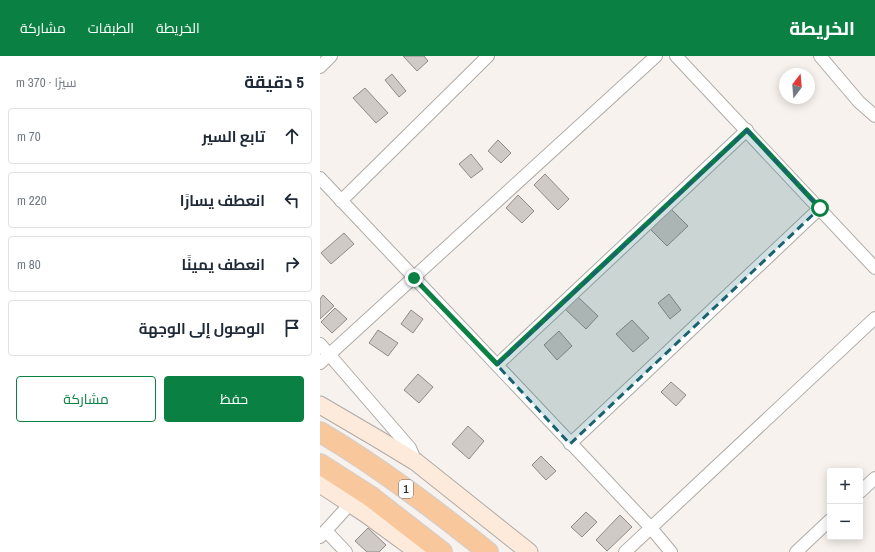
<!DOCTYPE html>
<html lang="ar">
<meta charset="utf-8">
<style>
:root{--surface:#fff;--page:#f6f6f7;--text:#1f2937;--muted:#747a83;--line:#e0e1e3;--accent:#0b8043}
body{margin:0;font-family:"Archivo Narrow",Cairo,sans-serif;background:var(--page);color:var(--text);direction:rtl}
.controls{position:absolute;right:12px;bottom:12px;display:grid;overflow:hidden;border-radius:4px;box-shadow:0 2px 10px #0003}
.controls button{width:36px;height:36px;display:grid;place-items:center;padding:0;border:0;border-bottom:1px solid var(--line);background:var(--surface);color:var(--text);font:20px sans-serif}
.compass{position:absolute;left:459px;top:12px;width:36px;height:36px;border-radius:50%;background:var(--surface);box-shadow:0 2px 10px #0003;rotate:16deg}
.stop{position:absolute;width:12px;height:12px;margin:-9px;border:3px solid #0b8043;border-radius:50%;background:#fff}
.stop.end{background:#0b8043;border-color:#fff;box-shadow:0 1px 4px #0008}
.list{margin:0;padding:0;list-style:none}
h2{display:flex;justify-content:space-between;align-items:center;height:52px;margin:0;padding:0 16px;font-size:17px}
h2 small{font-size:13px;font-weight:400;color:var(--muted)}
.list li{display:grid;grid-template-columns:26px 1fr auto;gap:12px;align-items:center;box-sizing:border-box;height:56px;margin:0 8px 8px;padding:0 8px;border:1px solid var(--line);border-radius:4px}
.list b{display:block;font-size:15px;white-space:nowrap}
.list em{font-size:13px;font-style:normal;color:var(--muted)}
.actions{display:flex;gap:8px;padding:12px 16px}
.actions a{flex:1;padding:9px 0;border:1px solid var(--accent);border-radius:4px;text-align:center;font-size:14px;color:var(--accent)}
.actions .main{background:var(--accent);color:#fff}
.icon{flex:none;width:22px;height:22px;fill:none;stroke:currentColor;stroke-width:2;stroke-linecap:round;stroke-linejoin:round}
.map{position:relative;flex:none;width:555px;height:496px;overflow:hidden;direction:ltr}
header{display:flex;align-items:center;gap:24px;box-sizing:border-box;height:56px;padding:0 20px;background:var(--accent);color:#fff}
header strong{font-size:19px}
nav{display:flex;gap:22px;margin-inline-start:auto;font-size:14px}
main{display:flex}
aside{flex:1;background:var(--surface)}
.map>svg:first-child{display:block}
</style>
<header>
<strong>الخريطة</strong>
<nav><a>الخريطة</a><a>الطبقات</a><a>مشاركة</a></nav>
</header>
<main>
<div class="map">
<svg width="555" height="496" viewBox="0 0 555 496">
<rect width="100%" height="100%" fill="#f7f2ee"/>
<g fill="#cfcac6" stroke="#8f8a87">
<polygon points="83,0 104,0 108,5 97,15"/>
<polygon points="72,18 86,35 79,41 65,24"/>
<polygon points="45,32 68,57 56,67 33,42"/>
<polygon points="178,84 191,97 181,107 168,95"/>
<polygon points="151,98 163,113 151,122 139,108"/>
<polygon points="225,118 249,143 238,154 214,129"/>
<polygon points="198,139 214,155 202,167 186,152"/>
<polygon points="351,153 368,170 347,190 330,173"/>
<polygon points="24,177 34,188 11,208 1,197"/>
<polygon points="349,238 361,254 350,263 338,247"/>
<polygon points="3,239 14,250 0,263 0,243"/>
<polygon points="257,240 278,260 266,273 245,253"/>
<polygon points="15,252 27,263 12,277 1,266"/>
<polygon points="91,254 103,263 93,277 81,268"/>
<polygon points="312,264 329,282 313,296 296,278"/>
<polygon points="58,274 78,287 68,300 49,287"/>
<polygon points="239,275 252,290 237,304 224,289"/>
<polygon points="98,318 113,331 99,347 84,334"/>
<polygon points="351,326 366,339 356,350 341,336"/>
<polygon points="148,370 164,385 149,403 132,388"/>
<polygon points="221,400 236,415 226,424 212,409"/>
<polygon points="266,456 277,466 262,481 251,471"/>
<polygon points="300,459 312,471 287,495 276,484"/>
<polygon points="48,472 66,489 59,496 47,496 35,485"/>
</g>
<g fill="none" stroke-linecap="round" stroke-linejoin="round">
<defs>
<g id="minor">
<polyline points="356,0 555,212"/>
<polyline points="500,0 539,46 555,60"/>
<polyline points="0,11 11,0"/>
<polyline points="0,122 331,472 351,496"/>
<polyline points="21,145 168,0"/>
<polyline points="0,288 90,392 96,406"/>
<polyline points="0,307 336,0"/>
<polyline points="177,309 427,74"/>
<polyline points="250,388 500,152"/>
<polyline points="540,436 555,422"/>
<polyline points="6,475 26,496"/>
<polyline points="0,481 30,448"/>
<polyline points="305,496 555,262"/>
<polyline points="476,496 510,464"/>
</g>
<g id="secondary">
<polyline points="0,349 58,383 96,406 209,496"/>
<polyline points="0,428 46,458 98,496"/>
</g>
<g id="trunk">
<path d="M0,376C59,411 114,453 168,496"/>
<polyline points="0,408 50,440 122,496"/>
</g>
</defs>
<use href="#minor" stroke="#afaba7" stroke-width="14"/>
<use href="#secondary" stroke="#afaba7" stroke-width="19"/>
<use href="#trunk" stroke="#d0d0cf" stroke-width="22"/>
<use href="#minor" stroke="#fff" stroke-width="12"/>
<use href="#secondary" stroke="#fdeada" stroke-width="17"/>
<use href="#trunk" stroke="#f8c79b" stroke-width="20"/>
</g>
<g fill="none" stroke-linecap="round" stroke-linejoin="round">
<polyline stroke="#0b8043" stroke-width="5" points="94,222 177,308 427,74 500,152"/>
</g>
<path fill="#196370" fill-opacity="0.2" stroke="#196370" stroke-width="3" stroke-dasharray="8 5" stroke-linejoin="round" d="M427,74L500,152L250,388L177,309Z"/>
<g text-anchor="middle" stroke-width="3" stroke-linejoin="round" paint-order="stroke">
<rect fill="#fff" stroke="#6b6968" stroke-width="1" x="79" y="424" width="14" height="18" rx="3"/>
<g font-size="11" font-weight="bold" fill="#2b2927">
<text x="86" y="437">1</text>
</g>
</g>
</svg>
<div class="controls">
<button>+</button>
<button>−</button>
</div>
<svg class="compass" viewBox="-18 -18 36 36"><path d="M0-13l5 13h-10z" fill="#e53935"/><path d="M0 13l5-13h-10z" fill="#747a83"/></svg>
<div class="stop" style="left:500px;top:152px"></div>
<div class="stop end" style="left:94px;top:222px"></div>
</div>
<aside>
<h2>5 دقيقة<small>سيرًا · 370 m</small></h2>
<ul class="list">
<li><svg class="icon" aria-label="ahead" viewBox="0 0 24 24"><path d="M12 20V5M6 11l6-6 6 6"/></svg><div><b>تابع السير</b></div><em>70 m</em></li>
<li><svg class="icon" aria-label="left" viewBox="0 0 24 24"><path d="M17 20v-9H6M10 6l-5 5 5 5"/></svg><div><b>انعطف يسارًا</b></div><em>220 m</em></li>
<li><svg class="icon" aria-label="right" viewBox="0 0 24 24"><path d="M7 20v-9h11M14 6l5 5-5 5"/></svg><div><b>انعطف يمينًا</b></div><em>80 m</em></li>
<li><svg class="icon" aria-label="arrive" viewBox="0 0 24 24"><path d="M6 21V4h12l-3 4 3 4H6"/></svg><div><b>الوصول إلى الوجهة</b></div></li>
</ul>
<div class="actions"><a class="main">حفظ</a><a>مشاركة</a></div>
</aside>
</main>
